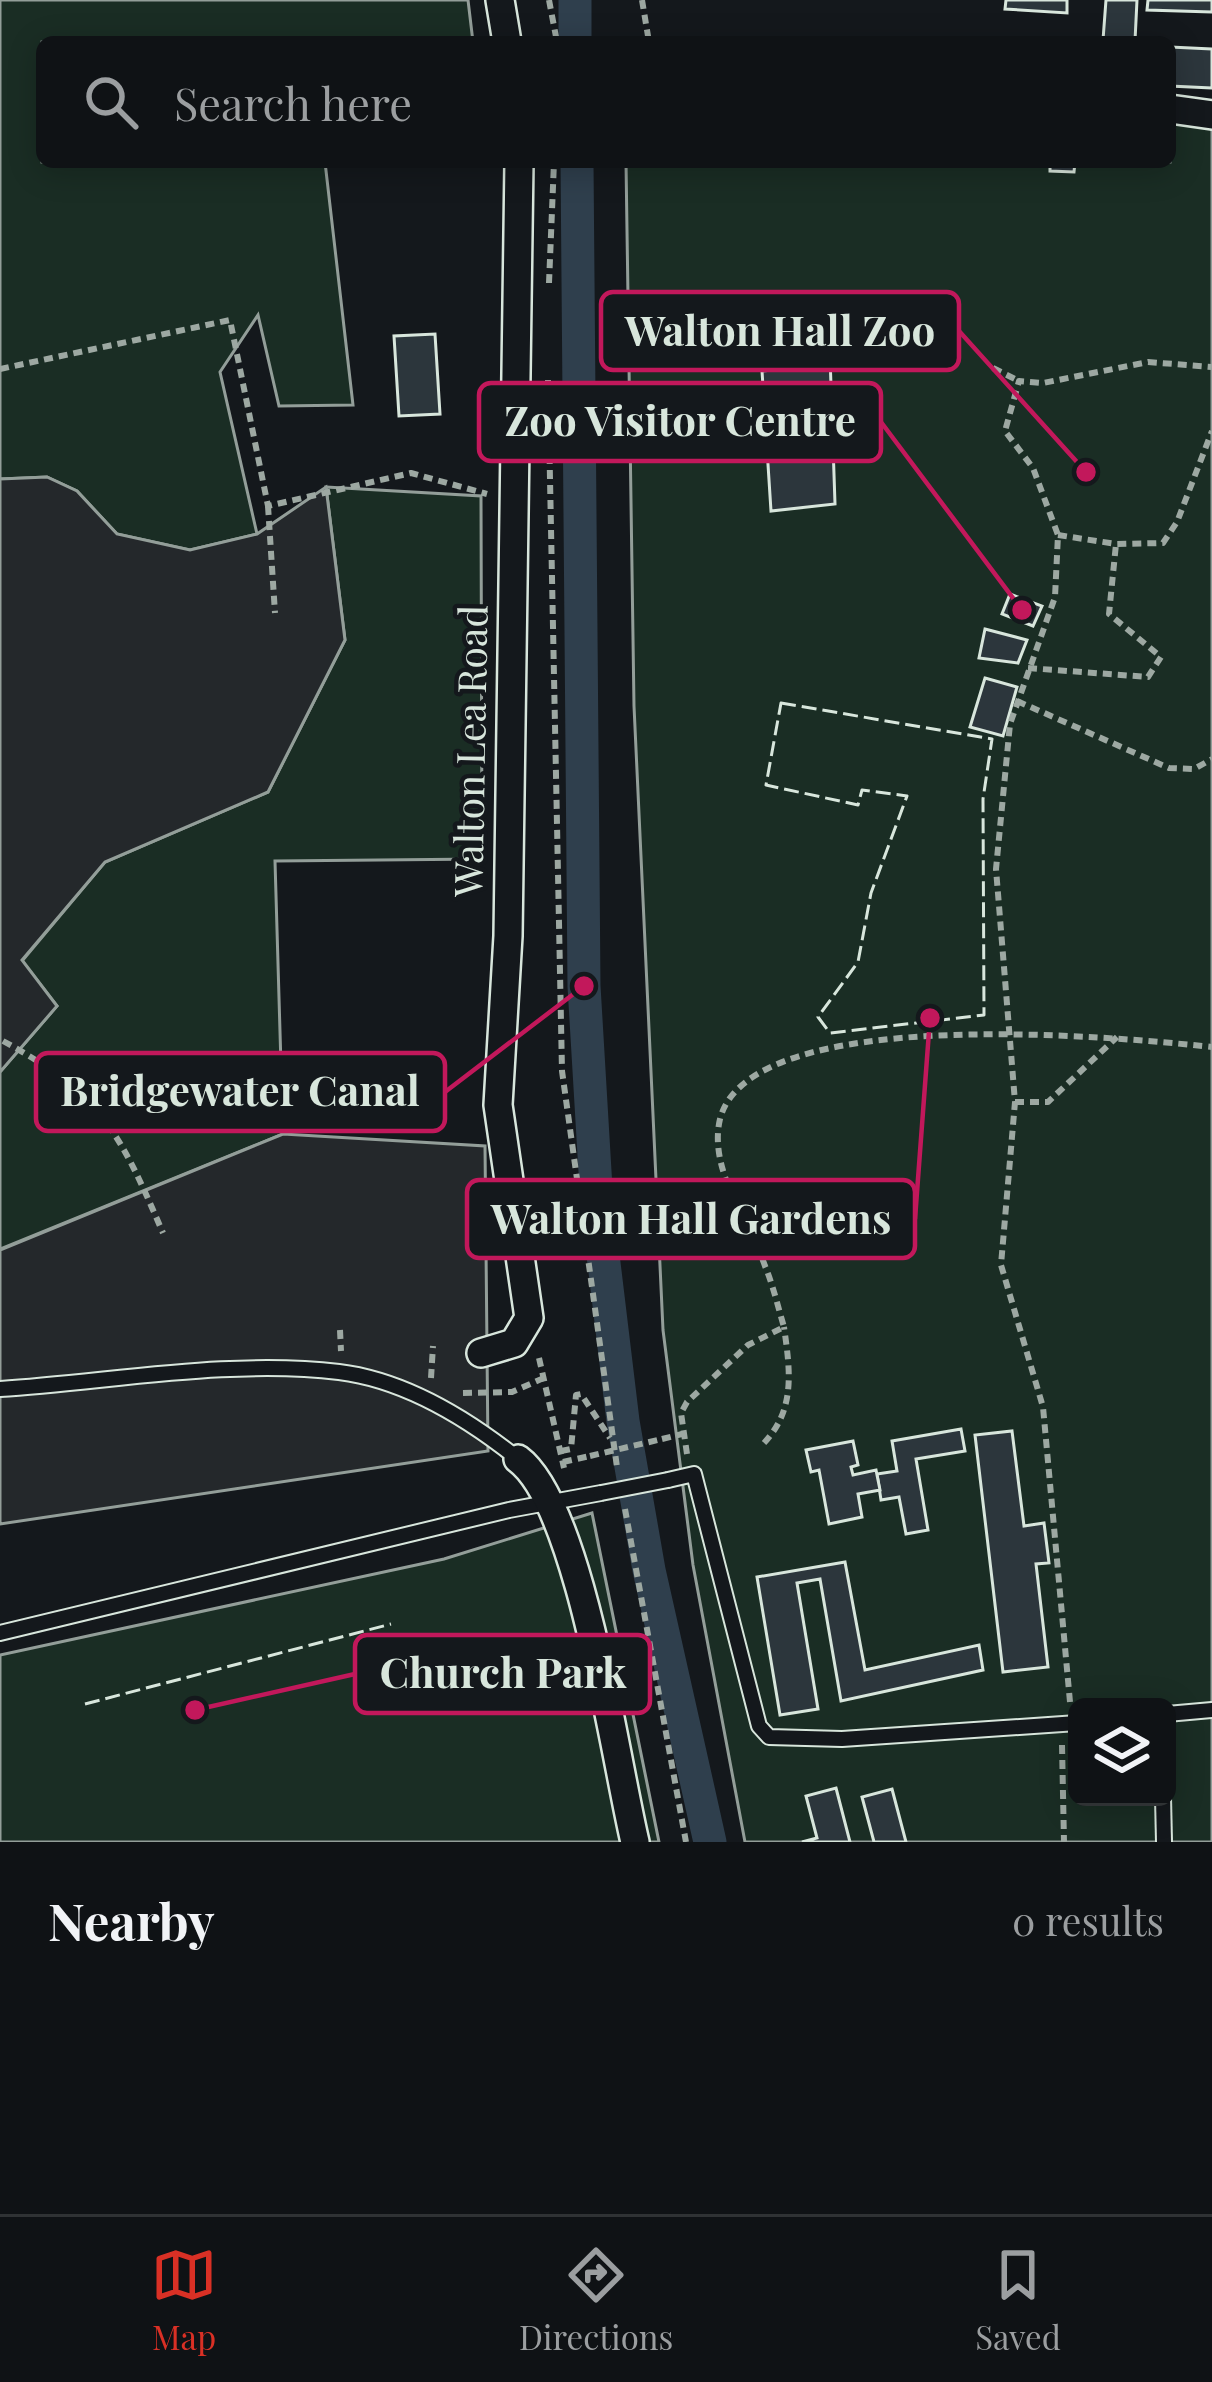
<!DOCTYPE html>
<style>
:root{--surface:#0f1215;--page:#181b1e;--text:#f1f3f6;--muted:#9b9ea0;--line:#2f3234;--accent:#d93025}
body{margin:0;font-family:"Playfair Display",serif;background:var(--page);color:var(--text)}
.controls{position:absolute;right:36px;bottom:36px;display:grid;overflow:hidden;border-radius:18px;box-shadow:0 6px 30px #0003}
.controls button{width:108px;height:108px;display:grid;place-items:center;padding:0;border:0;border-bottom:3px solid var(--line);background:var(--surface);color:var(--text);font:60px sans-serif}
.list{margin:0;padding:0;list-style:none}
h2{display:flex;justify-content:space-between;align-items:center;height:156px;margin:0;padding:0 48px;font-size:51px}
h2 small{font-size:39px;font-weight:400;color:var(--muted)}
.icon{flex:none;width:66px;height:66px;fill:none;stroke:currentColor;stroke-width:2;stroke-linecap:round;stroke-linejoin:round}
.map{position:relative;flex:none;width:1212px;height:1842px;overflow:hidden}
.search{position:absolute;background:var(--surface);box-shadow:0 6px 30px #0003;left:36px;right:36px;top:36px;height:132px;display:flex;align-items:center;gap:30px;box-sizing:border-box;padding:0 42px;border-radius:18px;color:var(--muted);font-size:45px}
.sheet{height:372px;background:var(--surface)}
nav{display:flex;justify-content:space-around;align-items:center;box-sizing:border-box;height:168px;border-top:3px solid var(--line);background:var(--surface);font-size:33px;color:var(--muted)}
nav a{display:grid;justify-items:center;gap:6px}
nav .on{color:var(--accent)}
.map>svg:first-child{display:block}
</style>
<div class="map">
<svg width="1212" height="1842" viewBox="0 0 1212 1842">
<rect width="100%" height="100%" fill="#14181c"/>
<g fill="#1a2d24" stroke="#939e99" stroke-width="3" fill-rule="evenodd">
<polygon points="0,0 468,0 473,42 42,42 42,162 325,162 353,405 279,406 258,315 220,372 257,534 190,550 117,534 77,491 47,477 0,479"/>
<path d="M1170,106L1212,113V1842H745L693,1565L663,1330L634,706L626,162H1170ZM1077,1707H1167V1797H1077Z"/>
<polygon points="326,487 481,496 482,859 275,861 283,1134 0,1249 0,1072 57,1006 22,961 105,862 268,792 345,640"/>
<polygon points="592,1513 659,1842 0,1842 0,1655 444,1559"/>
</g>
<g fill="#24282b" stroke="#939e99" stroke-width="3">
<polygon points="47,477 77,491 117,534 190,550 257,534 326,487 345,640 268,792 105,862 22,960 57,1006 0,1072 0,479"/>
<polygon points="283,1134 485,1146 488,1451 0,1524 0,1250"/>
</g>
<g fill="none" stroke-linecap="round" stroke-linejoin="round">
<g stroke="#2f3f4d" stroke-width="33">
<polyline points="575,0 575,42"/>
<polyline points="577,162 584,986 597,1205 623,1421 649,1570 710,1842"/>
</g>
</g>
<g fill="#2c363c" stroke="#d8e6dc" stroke-width="3">
<polygon points="1006,0 1067,0 1067,13 1005,9"/>
<polygon points="1106,0 1137,0 1135,41 1143,42 1086,42 1103,40"/>
<polygon points="1148,0 1212,0 1212,12 1147,10"/>
<polygon points="1170,47 1212,49 1212,88 1170,86"/>
<polygon points="1050,162 1075,162 1074,172 1050,171"/>
<polygon points="828,297 835,504 771,511 762,371 785,369 783,300"/>
<polygon points="435,334 440,414 399,416 394,336"/>
<polygon points="1010,594 1042,606 1033,626 1002,614"/>
<polygon points="985,629 1027,640 1018,663 979,658"/>
<polygon points="985,678 1017,687 1003,736 970,727"/>
<polygon points="961,1429 965,1451 916,1459 928,1530 906,1534 899,1497 881,1500 877,1474 897,1471 892,1441"/>
<polygon points="1012,1431 1024,1526 1044,1523 1049,1563 1036,1564 1048,1667 1003,1672 975,1435"/>
<polygon points="853,1441 858,1465 851,1467 853,1475 876,1470 880,1490 858,1494 862,1517 829,1524 819,1470 811,1472 806,1450"/>
<polygon points="845,1562 865,1670 979,1645 983,1670 841,1701 820,1579 797,1583 818,1709 780,1715 757,1577"/>
<polygon points="836,1788 850,1842 802,1842 817,1838 806,1796"/>
<polygon points="892,1789 906,1842 874,1842 862,1797"/>
</g>
<g fill="none" stroke-linecap="round" stroke-linejoin="round">
<defs>
<g id="service">
<path d="M0,1389C110,1382 229,1359 339,1372C404,1380 468,1419 518,1459"/>
<polyline points="668,1480 694,1474 759,1726 769,1737 842,1739 1077,1723"/>
<polyline points="0,1633 509,1510 601,1493"/>
<polyline points="1167,1714 1212,1710"/>
<polyline points="1163,1797 1164,1842"/>
</g>
<g id="minor">
<polyline points="500,0 507,42"/>
<polyline points="1170,109 1212,115"/>
<polyline points="481,1353 514,1343 529,1318 498,1105 508,936 519,162"/>
<path d="M518,1459C580,1505 615,1758 635,1842"/>
</g>
</defs>
<use href="#service" stroke="#d8e6dc" stroke-width="18"/>
<use href="#minor" stroke="#d8e6dc" stroke-width="32"/>
<g stroke="#9da8a2" stroke-width="6" stroke-dasharray="9 6" stroke-linecap="butt">
<polyline points="549,0 557,42"/>
<polyline points="642,0 649,42"/>
<polyline points="549,283 554,162"/>
<polyline points="993,368 1019,381"/>
<polyline points="0,369 230,320 268,506 411,473 487,494"/>
<polyline points="548,380 562,1071 617,1467"/>
<polyline points="268,506 275,613"/>
<polyline points="1058,535 1116,544 1163,543 1177,522 1212,431"/>
<polyline points="1028,668 1148,677 1161,657 1109,614 1116,544"/>
<polyline points="1017,701 1169,768 1194,769 1212,759"/>
<path d="M3,1041C102,1095 120,1133 163,1233"/>
<polyline points="1015,1102 1048,1102 1117,1037"/>
<polyline points="340,1330 341,1351"/>
<polyline points="539,1358 564,1468"/>
<polyline points="431,1378 433,1346"/>
<polyline points="463,1393 512,1392 546,1377"/>
<polyline points="662,1439 682,1434"/>
<path d="M764,1443C796,1409 790,1370 784,1327"/>
<polyline points="561,1451 571,1449 576,1395 581,1394 610,1438"/>
<path d="M687,1454L681,1413L687,1402L748,1345L784,1327C778,1307 773,1285 765,1266C749,1221 708,1170 720,1119C750,1002 1118,1037 1212,1047"/>
<polyline points="563,1462 590,1456"/>
<polyline points="625,1509 686,1842"/>
<polyline points="1070,1702 1043,1407 1001,1265 1015,1102 996,869 1010,724 1055,597 1058,535 1033,468 1005,431 1019,381 1043,383 1148,362 1212,367"/>
<polyline points="1062,1745 1064,1842"/>
</g>
<use href="#service" stroke="#14181c" stroke-width="14"/>
<use href="#minor" stroke="#14181c" stroke-width="27"/>
<defs>
<polyline id="service-bridge" points="601,1493 668,1480"/>
</defs>
<use href="#service-bridge" stroke="#d8e6dc" stroke-width="18" stroke-linecap="butt"/>
<polyline stroke="#9da8a2" stroke-width="6" stroke-dasharray="9 6" stroke-linecap="butt" points="590,1456 662,1439"/>
<use href="#service-bridge" stroke="#14181c" stroke-width="14"/>
<g stroke="#d8e6dc" stroke-width="3" stroke-dasharray="15 6" stroke-linecap="butt">
<polygon points="781,703 992,739 983,799 984,1015 830,1033 818,1017 858,962 871,893 907,796 862,790 858,805 766,785"/>
<polyline points="85,1704 391,1624"/>
</g>
</g>
<g text-anchor="middle" stroke-width="9" stroke-linejoin="round" paint-order="stroke">
<g font-size="39" fill="#d8e6dc" stroke="#14181c">
<text transform="translate(471 751) rotate(-89)" y="14">Walton Lea Road</text>
</g>
</g>
<path fill="none" stroke="#c2185b" stroke-width="4.5" d="M1086 472L959 331M1022 610L881 422M584 986L445 1092M930 1018L915 1219M195 1710L355 1674"/>
<g fill="#c2185b" stroke="#14181c" stroke-width="4.5">
<circle cx="1086" cy="472" r="12"/>
<circle cx="1022" cy="610" r="12"/>
<circle cx="584" cy="986" r="12"/>
<circle cx="930" cy="1018" r="12"/>
<circle cx="195" cy="1710" r="12"/>
</g>
<g fill="#14181c" stroke="#c2185b" stroke-width="4.5">
<rect x="601" y="292" width="358" height="78" rx="12"/>
<rect x="479" y="383" width="402" height="78" rx="12"/>
<rect x="36" y="1053" width="409" height="78" rx="12"/>
<rect x="467" y="1180" width="448" height="78" rx="12"/>
<rect x="355" y="1635" width="295" height="78" rx="12"/>
</g>
<g font-size="42" text-anchor="middle" font-weight="bold" fill="#d8e6dc">
<text x="780" y="346">Walton Hall Zoo</text>
<text x="680" y="436">Zoo Visitor Centre</text>
<text x="240" y="1106">Bridgewater Canal</text>
<text x="691" y="1234">Walton Hall Gardens</text>
<text x="503" y="1688">Church Park</text>
</g>
</svg>
<div class="controls">
<button><svg class="icon" aria-label="layers" viewBox="0 0 24 24"><path d="M12 4l9 5-9 5-9-5zM3 14l9 5 9-5"/></svg></button>
</div>
<div class="search"><svg class="icon" aria-label="search" viewBox="0 0 24 24"><circle cx="10" cy="10" r="6"/><path d="M15 15l6 6"/></svg>Search here</div>
</div>
<section class="sheet">
<h2>Nearby<small>0 results</small></h2>
<ul class="list">
</ul>
</section>
<nav>
<a class="on"><svg class="icon" aria-label="map" viewBox="0 0 24 24"><path d="M3 6l6-2 6 2 6-2v14l-6 2-6-2-6 2zM9 4v14M15 6v14"/></svg>Map</a>
<a><svg class="icon" aria-label="directions" viewBox="0 0 24 24"><path d="M12 3l9 9-9 9-9-9zM9 14v-3h6M13 9l2 2-2 2"/></svg>Directions</a>
<a><svg class="icon" aria-label="saved" viewBox="0 0 24 24"><path d="M7 4h10v16l-5-4-5 4z"/></svg>Saved</a>
</nav>
